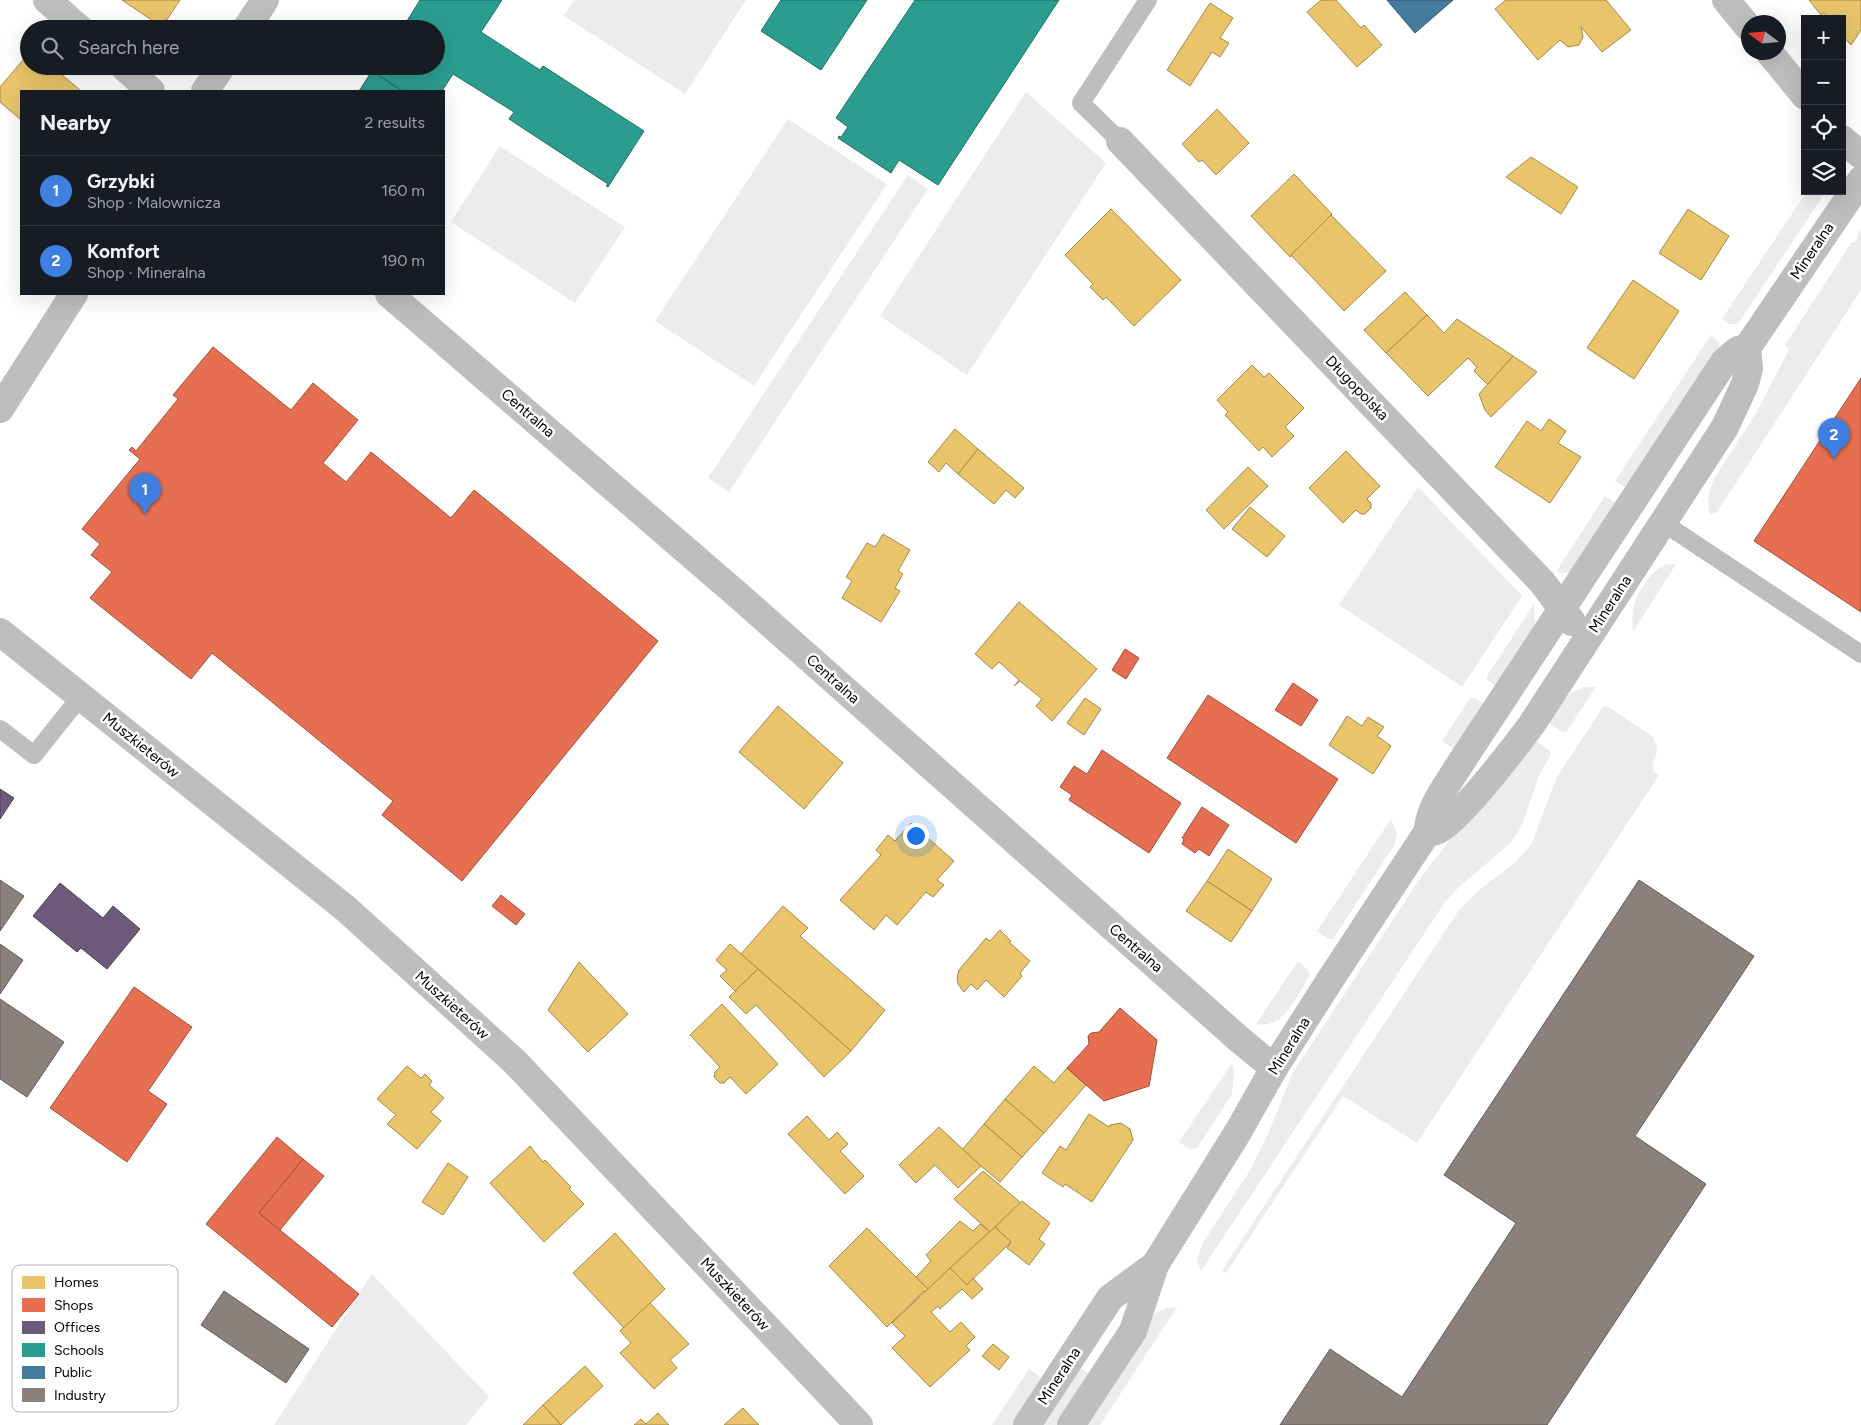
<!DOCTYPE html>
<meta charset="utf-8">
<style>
:root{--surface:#171b24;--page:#20242c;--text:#f1f3f6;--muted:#9ea1a6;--line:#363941;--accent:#adaeaf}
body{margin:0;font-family:Figtree,sans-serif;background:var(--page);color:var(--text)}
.controls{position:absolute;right:15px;top:15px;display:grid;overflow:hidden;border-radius:0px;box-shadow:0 5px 20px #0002}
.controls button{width:45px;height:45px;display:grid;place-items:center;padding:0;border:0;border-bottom:1px solid var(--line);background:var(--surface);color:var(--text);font:25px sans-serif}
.compass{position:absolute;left:1741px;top:15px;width:45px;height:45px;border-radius:50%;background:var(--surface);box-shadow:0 5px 20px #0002;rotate:286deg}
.you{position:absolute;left:915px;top:835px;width:18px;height:18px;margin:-12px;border:4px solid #fff;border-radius:50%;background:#1a73e8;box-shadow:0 0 0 8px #1a73e833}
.badge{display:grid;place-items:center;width:32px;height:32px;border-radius:50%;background:var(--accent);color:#fff;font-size:16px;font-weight:700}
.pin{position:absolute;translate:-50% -41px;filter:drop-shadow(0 1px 2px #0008)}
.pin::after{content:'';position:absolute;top:26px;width:18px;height:15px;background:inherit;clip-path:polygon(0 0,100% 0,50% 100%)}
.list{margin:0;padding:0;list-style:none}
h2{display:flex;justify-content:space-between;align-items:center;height:65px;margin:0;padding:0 20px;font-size:21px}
h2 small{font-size:16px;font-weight:400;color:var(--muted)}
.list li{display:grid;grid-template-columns:32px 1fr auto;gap:15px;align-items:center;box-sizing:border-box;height:70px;padding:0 20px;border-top:1px solid var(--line)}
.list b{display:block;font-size:19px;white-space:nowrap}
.list p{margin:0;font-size:16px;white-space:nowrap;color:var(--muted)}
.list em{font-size:16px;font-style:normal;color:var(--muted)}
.icon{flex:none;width:28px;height:28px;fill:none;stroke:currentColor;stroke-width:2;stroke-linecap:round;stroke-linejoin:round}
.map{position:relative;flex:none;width:1861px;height:1425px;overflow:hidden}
.search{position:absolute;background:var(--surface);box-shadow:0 5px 20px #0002;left:20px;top:20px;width:425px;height:55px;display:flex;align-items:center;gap:12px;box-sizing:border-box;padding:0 18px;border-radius:28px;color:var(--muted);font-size:19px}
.panel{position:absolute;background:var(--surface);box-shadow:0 5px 20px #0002;left:20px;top:90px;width:425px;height:205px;border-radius:0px}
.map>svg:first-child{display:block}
</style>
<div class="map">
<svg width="1861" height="1425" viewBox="0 0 1861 1425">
<rect width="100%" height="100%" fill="#fff"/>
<g fill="#ececec">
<polygon points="574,0 746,0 685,94 564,16"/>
<polygon points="1026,92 1106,163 967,375 880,316"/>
<polygon points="788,119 887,184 754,386 655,321"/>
<polygon points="500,146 625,227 575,303 451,222"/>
<polygon points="908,175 928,189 729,492 708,478"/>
<polygon points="1807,191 1826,191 1738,324 1729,324 1722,319"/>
<path d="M1861,229V290L1717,512L1710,515C1707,501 1708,492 1714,479L1755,415L1789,350L1785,345L1852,242L1857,240V236Z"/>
<polygon points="1711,335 1719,342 1720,353 1631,487 1624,487 1615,481"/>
<polygon points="1418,487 1522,596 1462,687 1339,605"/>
<polygon points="1605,496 1615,503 1617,510 1573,571 1566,573 1556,572"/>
<path d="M1676,564L1633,632C1632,623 1632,614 1634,605C1637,593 1653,569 1665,565C1668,564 1673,564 1676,564Z"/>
<polygon points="1534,604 1535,629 1499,688 1487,680 1487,676"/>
<path d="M1586,687H1596L1567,731L1562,732L1546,721C1558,706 1566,692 1586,687Z"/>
<polygon points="1470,698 1475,698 1487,706 1457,750 1442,741"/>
<path d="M1607,706L1653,737C1663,755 1651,756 1653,771L1659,775L1417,1143L1343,1096L1226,1273L1222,1270L1459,910L1484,886L1516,862L1531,845L1557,777L1603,707Z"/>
<polygon points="1533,739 1550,751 1551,755 1540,774 1522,824 1516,835 1509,844 1459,887 1445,902 1201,1271 1197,1261 1202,1244 1251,1169 1268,1134 1292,1074 1419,880 1462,824"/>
<polygon points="1391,819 1397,833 1395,844 1333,939 1328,939 1317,931"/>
<path d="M1298,961L1307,969L1310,975C1297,995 1284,1030 1256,1024Z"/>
<polygon points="1232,1063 1234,1073 1232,1094 1197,1148 1190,1149 1179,1142"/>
<polygon points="372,1274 489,1397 466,1425 274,1425"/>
<polygon points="1177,1307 1100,1425 1082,1425 1155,1313 1167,1308"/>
<polygon points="1079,1368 1089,1374 1059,1425 1038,1425"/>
<polygon points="1029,1369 1039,1376 1042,1383 1014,1425 992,1425"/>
</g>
<g fill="#e9c46a" stroke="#a3894a">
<polygon points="122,0 180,0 162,27"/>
<polygon points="1321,0 1336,0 1361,28 1364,25 1382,45 1357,67 1307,12"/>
<polygon points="1506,0 1606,0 1631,30 1602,52 1581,27 1583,37 1579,45 1568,47 1560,40 1538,60 1495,9"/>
<polygon points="1809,0 1861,0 1861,30 1851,45 1842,35 1842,19 1829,19 1824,13 1821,15"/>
<polygon points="1210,3 1233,18 1220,38 1229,43 1220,57 1212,52 1190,86 1167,70"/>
<polygon points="29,53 29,66 52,66 81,91 21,91 21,120 0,102 0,87"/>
<polygon points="1217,109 1249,143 1216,175 1202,160 1199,162 1182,144"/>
<polygon points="1531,157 1578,187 1561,214 1506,177"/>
<polygon points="1294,174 1332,214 1290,257 1251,216"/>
<polygon points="1111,209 1181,280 1134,326 1106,297 1103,300 1090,287 1093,284 1065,255"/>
<polygon points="1688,209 1729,236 1701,280 1659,253"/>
<polygon points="1331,215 1386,271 1344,311 1291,255"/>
<polygon points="1633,280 1679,311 1634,379 1587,348"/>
<polygon points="1405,292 1427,315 1386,353 1364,330"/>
<polygon points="1427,315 1444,333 1457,319 1513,356 1488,385 1474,371 1477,367 1468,358 1428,396 1386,353"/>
<polygon points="1513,356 1537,372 1491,417 1485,410 1479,394"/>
<polygon points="1252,365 1264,377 1269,373 1304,408 1285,427 1294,436 1272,457 1263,447 1259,451 1225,415 1228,412 1217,400"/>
<polygon points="1549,419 1566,431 1558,443 1581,457 1550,503 1495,467 1527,421 1541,431"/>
<polygon points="955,429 978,449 958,474 946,463 939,472 928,462"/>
<polygon points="978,449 1024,488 1015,498 1006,490 994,504 958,474"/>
<polygon points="1346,451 1380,486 1367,499 1371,503 1371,508 1365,514 1361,514 1356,510 1343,523 1309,488"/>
<polygon points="1248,467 1268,486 1224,529 1206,510"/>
<polygon points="1250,507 1285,536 1267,557 1232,529"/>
<polygon points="883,534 910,550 898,571 903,574 895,588 900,591 881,622 842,598 852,581 846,577 867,543 875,547"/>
<polygon points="1019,602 1097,669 1052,721 1036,706 1042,699 1020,681 1014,686 1019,680 999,662 992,669 975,654"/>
<polygon points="1085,698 1101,709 1084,735 1067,723"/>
<polygon points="778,706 843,763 804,809 739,752"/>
<polygon points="1347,716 1362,726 1368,717 1384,727 1377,736 1391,746 1373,774 1329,745"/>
<polygon points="911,823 954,861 937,880 944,885 933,897 926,892 897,925 886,915 874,930 840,900 881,855 876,850 888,835 895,841"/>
<polygon points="1228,849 1272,879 1252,911 1207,881"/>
<polygon points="1207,881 1252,911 1231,942 1186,911"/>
<polygon points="783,906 808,928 800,936 885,1010 851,1051 741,954"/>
<polygon points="1000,930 1011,941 1009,942 1030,961 1020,973 1022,976 1004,997 986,980 977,990 971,984 964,992 958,984 957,978 959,970 986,938 990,941"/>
<polygon points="730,944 758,969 735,991 720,976 727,970 716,960"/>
<polygon points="579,962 628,1014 588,1052 548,1010"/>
<polygon points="758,969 851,1051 824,1077 756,1005 746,1014 729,997"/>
<polygon points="722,1004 778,1064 746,1094 730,1077 724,1083 720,1083 714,1077 715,1072 720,1067 690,1035"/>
<polygon points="407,1066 421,1078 425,1074 432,1081 429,1085 444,1098 431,1112 441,1121 417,1149 387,1124 396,1115 377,1099"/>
<polygon points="1034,1066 1054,1083 1067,1068 1086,1085 1044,1133 1005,1099"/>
<polygon points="1005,1099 1044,1133 1022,1157 984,1124"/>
<polygon points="1089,1114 1109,1127 1110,1125 1121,1123 1130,1129 1133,1140 1092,1202 1065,1184 1063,1187 1042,1173 1060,1146 1066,1150"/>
<polygon points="807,1116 829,1140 837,1132 848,1144 840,1151 864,1176 845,1194 788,1134"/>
<polygon points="984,1124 1022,1157 1000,1182 962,1150"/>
<polygon points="939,1127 981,1166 958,1188 935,1165 916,1183 899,1165"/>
<polygon points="530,1146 543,1162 545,1160 571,1187 569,1189 584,1204 544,1242 490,1183"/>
<polygon points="448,1163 468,1177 443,1215 422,1202"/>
<polygon points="983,1171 1021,1203 990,1232 954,1199"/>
<polygon points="1022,1201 1050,1223 1039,1239 1045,1244 1029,1265 1007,1248 1011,1242 995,1227"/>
<polygon points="960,1221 973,1231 980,1224 990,1232 928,1289 916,1277 931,1261 926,1255"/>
<polygon points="995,1227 1011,1242 967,1285 950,1268"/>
<polygon points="867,1228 928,1289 925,1292 924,1291 887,1327 829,1266"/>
<polygon points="615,1233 665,1289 624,1328 573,1273"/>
<polygon points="950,1268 967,1285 973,1278 983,1289 972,1299 962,1289 940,1309 938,1306 931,1312 950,1332 961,1322 975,1337 966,1346 970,1350 930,1387 892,1348 905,1336 892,1323"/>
<polygon points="650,1303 689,1344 670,1360 677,1368 654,1389 620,1353 631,1343 620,1331"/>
<polygon points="993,1344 1009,1357 999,1370 982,1356"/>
<polygon points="585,1366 603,1386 561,1425 543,1405"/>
<polygon points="543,1405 561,1425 523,1425"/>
<polygon points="743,1408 759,1425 724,1425"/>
<polygon points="658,1413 669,1425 634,1425 641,1419 646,1424"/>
</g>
<g fill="#e76f51" stroke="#a24e39">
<polygon points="213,347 291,410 313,383 358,420 323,463 346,482 371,452 451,518 474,490 658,641 462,881 382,815 393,801 212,653 191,679 90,598 112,572 91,555 100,544 82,529 140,459 129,450 132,447 136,451 178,399 173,395"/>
<polygon points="1861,378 1861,612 1754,541"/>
<polygon points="1125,649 1139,658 1126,679 1112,670"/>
<polygon points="1293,683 1318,700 1301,726 1275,710"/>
<polygon points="1208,695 1338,779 1296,843 1167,758"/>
<polygon points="1102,750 1181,803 1149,853 1069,800 1072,795 1060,787 1074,766 1087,774"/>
<polygon points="1202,807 1229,825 1209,856 1199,849 1195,853 1182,844 1184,839 1182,838"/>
<polygon points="501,895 525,914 516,925 492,906"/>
<polygon points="134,987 192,1027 148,1091 167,1104 127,1162 50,1108"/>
<polygon points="1120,1008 1157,1040 1149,1086 1104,1101 1067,1068 1089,1044 1088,1036 1091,1033 1099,1032"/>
<polygon points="277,1137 303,1159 259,1213 359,1294 332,1327 206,1224"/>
<polygon points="303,1159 324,1176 280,1230 259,1213"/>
</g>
<g fill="#6d597a" stroke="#4c3e55">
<polygon points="0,789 14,798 0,819"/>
<polygon points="60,883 103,918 113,906 140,929 107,969 81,948 77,952 33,916"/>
</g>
<g fill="#2a9d8f" stroke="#1d6e64">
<polygon points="420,0 502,0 481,32 540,70 543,66 644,131 608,187 606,186 608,184 509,119 514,112 453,74 442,91 402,91 372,71 377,66 436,66 436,29 402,29"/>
<polygon points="781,0 867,0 821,70 761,31"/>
<polygon points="915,0 1059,0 938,185 899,160 891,173 838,138 839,136 841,137 848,127 836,118"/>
<polygon points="372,71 402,91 359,91"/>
</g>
<polygon fill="#457b9d" stroke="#30566e" points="1387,0 1453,0 1415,33"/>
<g fill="#8a817c" stroke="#615a57">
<polygon points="0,880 24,896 0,931"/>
<polygon points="1639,880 1754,956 1635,1136 1706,1184 1547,1425 1280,1425 1330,1349 1402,1397 1516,1223 1444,1175"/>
<polygon points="0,944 23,960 0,994"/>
<polygon points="0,999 64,1042 27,1097 0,1079"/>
<polygon points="224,1291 309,1349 286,1383 201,1325"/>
</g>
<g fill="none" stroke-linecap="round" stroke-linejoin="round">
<g stroke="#bebebe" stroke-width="18">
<polyline points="1120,141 1081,103 1148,0"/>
<polyline points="1662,522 1861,654"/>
<polyline points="0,729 34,755 81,696"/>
</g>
<g stroke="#bebebe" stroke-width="28">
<polyline points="47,0 80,29"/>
<polyline points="1726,0 1748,27"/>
<polyline points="246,29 265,0"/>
<polyline points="1769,52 1805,96"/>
<polyline points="123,66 151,91"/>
<polyline points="205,91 222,66"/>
<polyline points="1842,139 1861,155"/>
<polyline points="1120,141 1542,582 1572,622"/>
<polyline points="389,294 739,596 1240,1040 1274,1068"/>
<polyline points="0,409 74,294"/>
<polyline points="0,632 345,908 514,1061 859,1425"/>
<path d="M1428,831C1431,831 1434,832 1436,831C1455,826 1518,743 1532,724L1725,427L1745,384L1749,368L1747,348L1861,180"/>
<polyline points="1027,1425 1110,1298 1155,1265"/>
<path d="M1071,1425L1133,1331L1155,1265L1238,1132L1274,1068L1332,977L1428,831C1428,810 1445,788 1456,770L1724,362L1738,350L1747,348"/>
</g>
</g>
<g text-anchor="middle" stroke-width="5" stroke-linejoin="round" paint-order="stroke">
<g font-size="15" fill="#000" stroke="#fff">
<text transform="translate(1812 251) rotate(-56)" y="5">Mineralna</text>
<text transform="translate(1357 388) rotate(46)" y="5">Długopolska</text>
<text transform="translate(528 413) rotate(41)" y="5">Centralna</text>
<text transform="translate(1610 604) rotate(-57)" y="5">Mineralna</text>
<text transform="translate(833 679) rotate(42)" y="5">Centralna</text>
<text transform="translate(141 745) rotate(39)" y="5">Muszkieterów</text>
<text transform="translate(1136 948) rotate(41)" y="5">Centralna</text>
<text transform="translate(452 1005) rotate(42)" y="5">Muszkieterów</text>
<text transform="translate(1289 1046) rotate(-58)" y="5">Mineralna</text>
<text transform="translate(735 1294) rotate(47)" y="5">Muszkieterów</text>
<text transform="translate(1059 1376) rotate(-57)" y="5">Mineralna</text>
</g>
</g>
<rect x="12" y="1265" width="166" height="147" rx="8" fill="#fff" stroke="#b2b2b2" stroke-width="1"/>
<rect x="22" y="1276" width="23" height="13" fill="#e9c46a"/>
<rect x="22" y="1298" width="23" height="14" fill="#e76f51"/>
<rect x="22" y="1321" width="23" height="13" fill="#6d597a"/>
<rect x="22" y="1343" width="23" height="14" fill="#2a9d8f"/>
<rect x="22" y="1366" width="23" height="13" fill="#457b9d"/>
<rect x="22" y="1388" width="23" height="14" fill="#8a817c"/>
<g font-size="14" fill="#000">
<text x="54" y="1287">Homes</text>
<text x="54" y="1310">Shops</text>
<text x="54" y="1332">Offices</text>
<text x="54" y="1355">Schools</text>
<text x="54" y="1377">Public</text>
<text x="54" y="1400">Industry</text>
</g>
</svg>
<div class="controls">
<button>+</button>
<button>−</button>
<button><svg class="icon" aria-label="locate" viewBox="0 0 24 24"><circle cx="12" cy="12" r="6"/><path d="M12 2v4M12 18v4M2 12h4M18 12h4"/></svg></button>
<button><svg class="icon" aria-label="layers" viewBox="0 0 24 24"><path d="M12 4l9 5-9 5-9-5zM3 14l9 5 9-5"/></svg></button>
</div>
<svg class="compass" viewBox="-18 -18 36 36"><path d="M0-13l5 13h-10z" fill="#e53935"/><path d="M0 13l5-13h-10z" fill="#9ea1a6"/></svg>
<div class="you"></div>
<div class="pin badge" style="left:145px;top:514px;background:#3f7fe0">1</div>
<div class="pin badge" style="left:1834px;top:459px;background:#3f7fe0">2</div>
<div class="search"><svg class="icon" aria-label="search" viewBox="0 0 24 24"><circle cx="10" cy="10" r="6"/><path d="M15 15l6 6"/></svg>Search here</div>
<section class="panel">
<h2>Nearby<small>2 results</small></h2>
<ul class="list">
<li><span class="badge" style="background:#3f7fe0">1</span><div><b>Grzybki</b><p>Shop · Malownicza</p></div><em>160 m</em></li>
<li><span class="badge" style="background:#3f7fe0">2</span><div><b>Komfort</b><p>Shop · Mineralna</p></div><em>190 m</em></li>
</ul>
</section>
</div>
